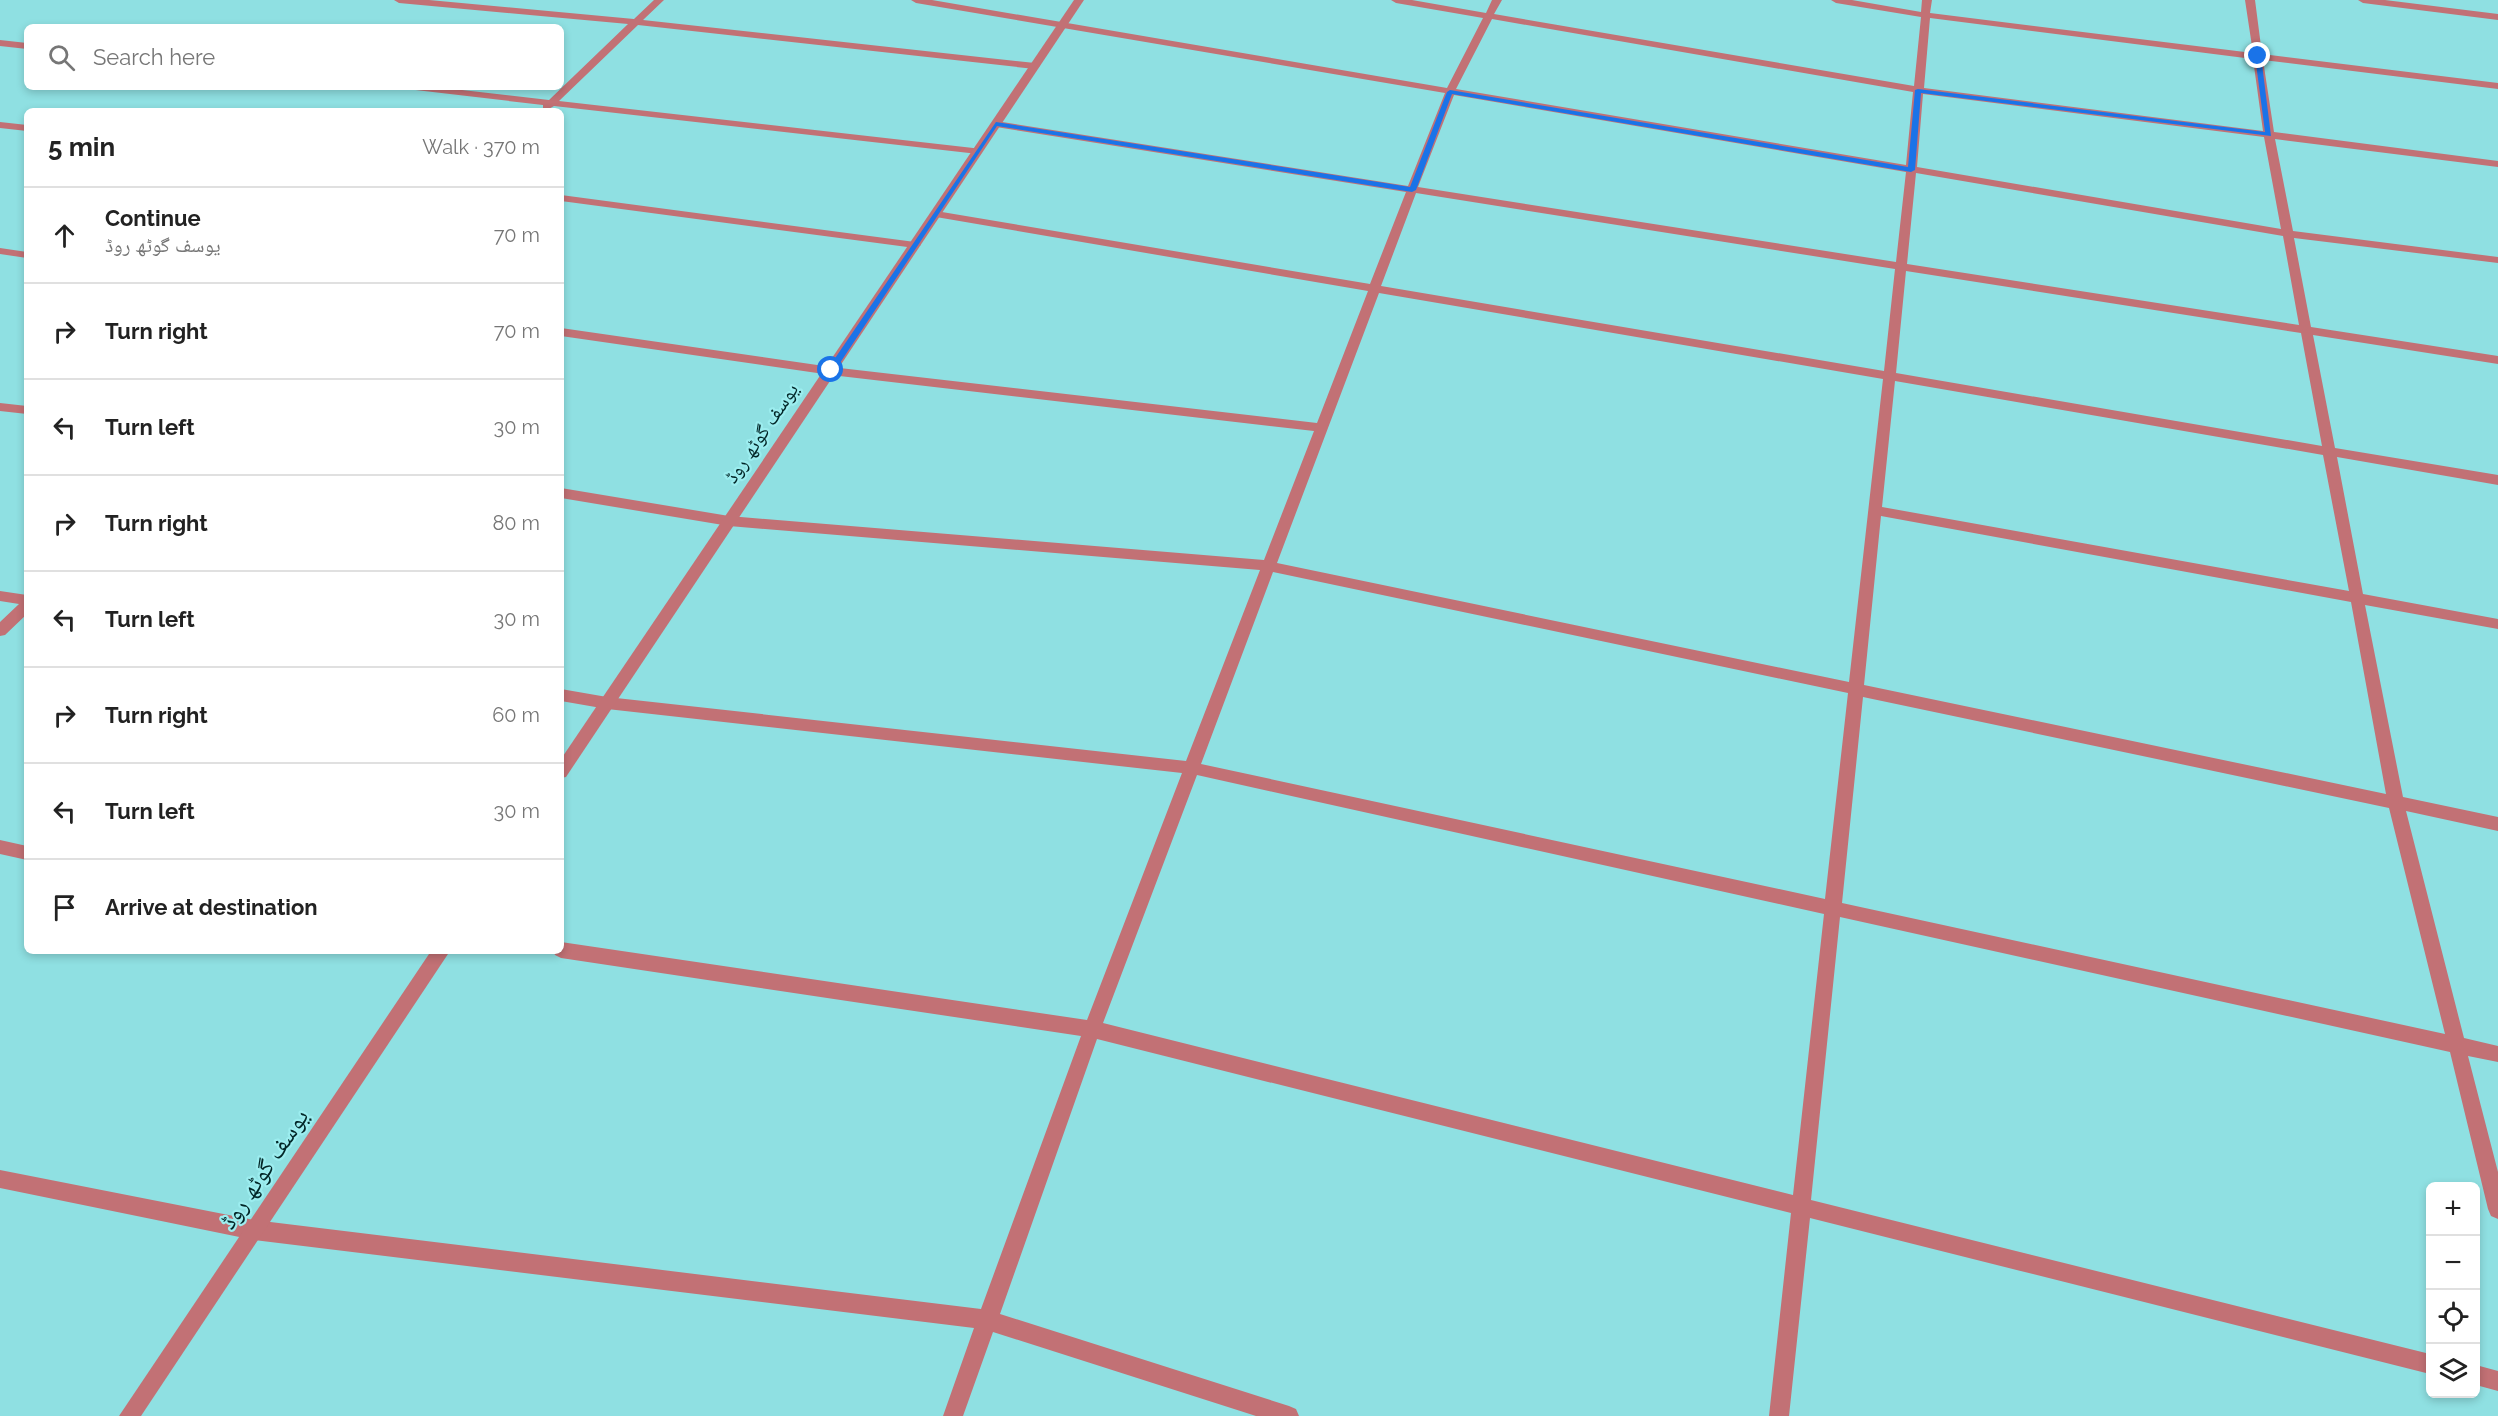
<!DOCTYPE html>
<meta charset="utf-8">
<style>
:root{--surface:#fff;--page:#f6f6f6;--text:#222;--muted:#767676;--line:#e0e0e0}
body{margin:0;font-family:Raleway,"Noto Naskh Arabic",sans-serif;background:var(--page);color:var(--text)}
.controls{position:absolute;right:18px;bottom:18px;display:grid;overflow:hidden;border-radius:9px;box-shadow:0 3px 9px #0003}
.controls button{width:54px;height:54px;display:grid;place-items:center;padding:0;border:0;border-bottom:2px solid var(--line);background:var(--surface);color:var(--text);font:30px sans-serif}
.stop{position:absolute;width:18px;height:18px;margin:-14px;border:4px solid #1a73e8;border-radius:50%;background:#fff}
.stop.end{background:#1a73e8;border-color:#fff;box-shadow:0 2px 6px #0008}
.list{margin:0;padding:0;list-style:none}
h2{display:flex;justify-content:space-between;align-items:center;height:78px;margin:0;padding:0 24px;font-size:26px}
h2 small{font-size:20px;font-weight:400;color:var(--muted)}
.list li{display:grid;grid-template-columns:39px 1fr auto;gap:18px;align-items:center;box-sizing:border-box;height:96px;padding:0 24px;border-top:2px solid var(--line)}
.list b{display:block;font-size:22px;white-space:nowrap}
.list p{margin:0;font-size:20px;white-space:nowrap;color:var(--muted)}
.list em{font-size:20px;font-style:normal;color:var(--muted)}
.icon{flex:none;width:33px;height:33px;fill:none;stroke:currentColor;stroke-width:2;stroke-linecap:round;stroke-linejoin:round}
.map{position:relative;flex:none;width:2498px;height:1416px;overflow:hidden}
.search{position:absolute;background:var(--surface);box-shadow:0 3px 9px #0003;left:24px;top:24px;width:540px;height:66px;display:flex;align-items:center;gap:15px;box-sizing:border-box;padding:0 21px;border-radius:9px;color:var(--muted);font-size:22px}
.panel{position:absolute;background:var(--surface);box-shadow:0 3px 9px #0003;left:24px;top:108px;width:540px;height:846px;border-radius:9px}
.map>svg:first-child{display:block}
</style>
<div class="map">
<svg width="2498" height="1416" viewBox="0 0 2498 1416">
<rect width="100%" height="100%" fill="#8fe0e2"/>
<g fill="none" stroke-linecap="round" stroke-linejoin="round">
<g fill="#c27175" fill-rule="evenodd">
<polygon points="394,0 429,0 634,19 654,0 664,0 643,20 1035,63 1040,66 1035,69 638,25 559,101 982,149 982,153 978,154 554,106 547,110 543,109 543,105 407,89 405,87 436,87 549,100 628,24 399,3"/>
<path d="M911,0H932L1447,88L1483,18L1396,3L1391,0H1412L1486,13L1492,0H1502L1494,14L1914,86L1921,17L1836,3L1831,0H1852L1921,12L1922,0H1932L1930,13L2253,53L2245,0H2255L2262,54L2498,83V89L2263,60L2274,132L2498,161V167L2275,139L2293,231L2498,257V263L2294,238L2311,327L2498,356V364L2313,335L2335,448L2498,475V485L2337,457L2363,594L2498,619V629L2365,605L2403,797L2498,817V831L2406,811L2464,1038L2498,1046V1062L2468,1056L2498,1172V1219L2491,1216L2488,1209L2450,1052L1840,917L1811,1200L2430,1354V1374L1810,1218L1789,1416H1769L1791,1213L1097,1039L1000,1314L1289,1406L1296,1409L1299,1416H1256L993,1332L963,1416H943L974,1328L254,1240L0,1188V1170L254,1220L981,1309L1081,1036L561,958L555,955L553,951H561V942L1087,1020L1182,773L607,709L561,701V689L607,697L1186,761L1260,570L729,526L561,498V488L729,516L1264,560L1314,431L831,375L561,336V328L831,367L1317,423L1368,291L936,217L931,214L936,211L1370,284L1406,192L996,127L991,124L996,121L1408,186L1445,93L916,3ZM1930,18L2253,59L2263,131L1924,88ZM1492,19L1913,92L1906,165L1456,89ZM1923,94L2264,137L2281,229L1917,167ZM1454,95L1906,172L1896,262L1418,187ZM1916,173L2283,236L2299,325L1907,264ZM1416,193L1895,269L1884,371L1381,286ZM1906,271L2301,333L2322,446L1896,373ZM1379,293L1883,379L1849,682L1277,563ZM1895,381L2323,455L2349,591L1882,507ZM1881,516L2351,602L2386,794L1864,685ZM1273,572L1848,693L1825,899L1201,764ZM1863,697L2389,808L2445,1034L1842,903ZM1197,775L1824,914L1793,1195L1103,1023Z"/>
<polygon points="2358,0 2385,0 2498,14 2498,20 2363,3"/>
<polygon points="0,40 27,43 27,49 0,46"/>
<polygon points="0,122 27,125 27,131 0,128"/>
<polygon points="561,195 915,242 921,245 915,248 561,201"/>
<polygon points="0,248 27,252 27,258 0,254"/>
<polygon points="0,403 27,406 27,414 0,411"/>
<polygon points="0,591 27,595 27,614 5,635 0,636 0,622 19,604 0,601"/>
<polygon points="0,840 27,846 27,860 0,854"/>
<polygon points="2476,1365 2498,1371 2498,1391 2476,1385"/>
</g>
<g fill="#c27175" fill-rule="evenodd">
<polygon points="1074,0 1084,0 566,777 561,778 561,759"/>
<polygon points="431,951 450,951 141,1416 119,1416"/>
</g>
</g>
<polygon fill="#1a73e8" points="2258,55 2261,56 2271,136 1921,93 1915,170 1911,172 1452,94 1416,190 1412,192 997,126 834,372 827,370 996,122 1410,187 1447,92 1450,90 1908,167 1915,90 1918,89 2265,132 2255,56"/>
<g text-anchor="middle" stroke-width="4.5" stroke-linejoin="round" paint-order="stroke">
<g font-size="20" fill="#022627" stroke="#9cedef">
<text transform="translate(761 433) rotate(-56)" y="7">یوسف گوٹھ روڈ</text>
</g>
<g font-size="24" fill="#022627" stroke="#9cedef">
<text transform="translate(264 1169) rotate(-56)" y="8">یوسف گوٹھ روڈ</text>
</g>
</g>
</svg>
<div class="controls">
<button>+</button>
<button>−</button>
<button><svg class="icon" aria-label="locate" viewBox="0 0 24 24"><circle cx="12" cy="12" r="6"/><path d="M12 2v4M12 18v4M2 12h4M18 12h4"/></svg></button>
<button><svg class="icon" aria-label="layers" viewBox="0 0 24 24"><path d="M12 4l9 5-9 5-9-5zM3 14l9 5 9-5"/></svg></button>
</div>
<div class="stop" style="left:831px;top:370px"></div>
<div class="stop end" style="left:2258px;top:56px"></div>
<div class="search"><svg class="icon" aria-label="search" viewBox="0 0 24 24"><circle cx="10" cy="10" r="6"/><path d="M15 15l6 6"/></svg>Search here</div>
<section class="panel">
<h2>5 min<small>Walk · 370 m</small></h2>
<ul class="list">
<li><svg class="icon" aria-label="ahead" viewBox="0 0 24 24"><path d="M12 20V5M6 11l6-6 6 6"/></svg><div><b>Continue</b><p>یوسف گوٹھ روڈ</p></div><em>70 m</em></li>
<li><svg class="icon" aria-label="right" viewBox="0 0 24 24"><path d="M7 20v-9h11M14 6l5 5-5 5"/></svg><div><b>Turn right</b></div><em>70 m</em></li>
<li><svg class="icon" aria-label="left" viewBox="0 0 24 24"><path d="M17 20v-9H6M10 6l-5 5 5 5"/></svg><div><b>Turn left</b></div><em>30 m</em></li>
<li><svg class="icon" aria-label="right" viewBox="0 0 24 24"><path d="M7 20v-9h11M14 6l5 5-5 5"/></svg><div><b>Turn right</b></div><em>80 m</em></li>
<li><svg class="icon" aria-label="left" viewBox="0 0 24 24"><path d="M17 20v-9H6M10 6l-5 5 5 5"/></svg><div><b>Turn left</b></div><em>30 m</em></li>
<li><svg class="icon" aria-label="right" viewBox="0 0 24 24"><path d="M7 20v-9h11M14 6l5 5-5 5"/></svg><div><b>Turn right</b></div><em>60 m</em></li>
<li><svg class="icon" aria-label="left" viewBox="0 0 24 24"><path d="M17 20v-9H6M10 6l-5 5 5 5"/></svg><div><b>Turn left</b></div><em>30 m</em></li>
<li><svg class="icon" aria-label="arrive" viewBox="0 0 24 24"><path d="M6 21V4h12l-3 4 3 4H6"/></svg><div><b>Arrive at destination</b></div></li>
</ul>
</section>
</div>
